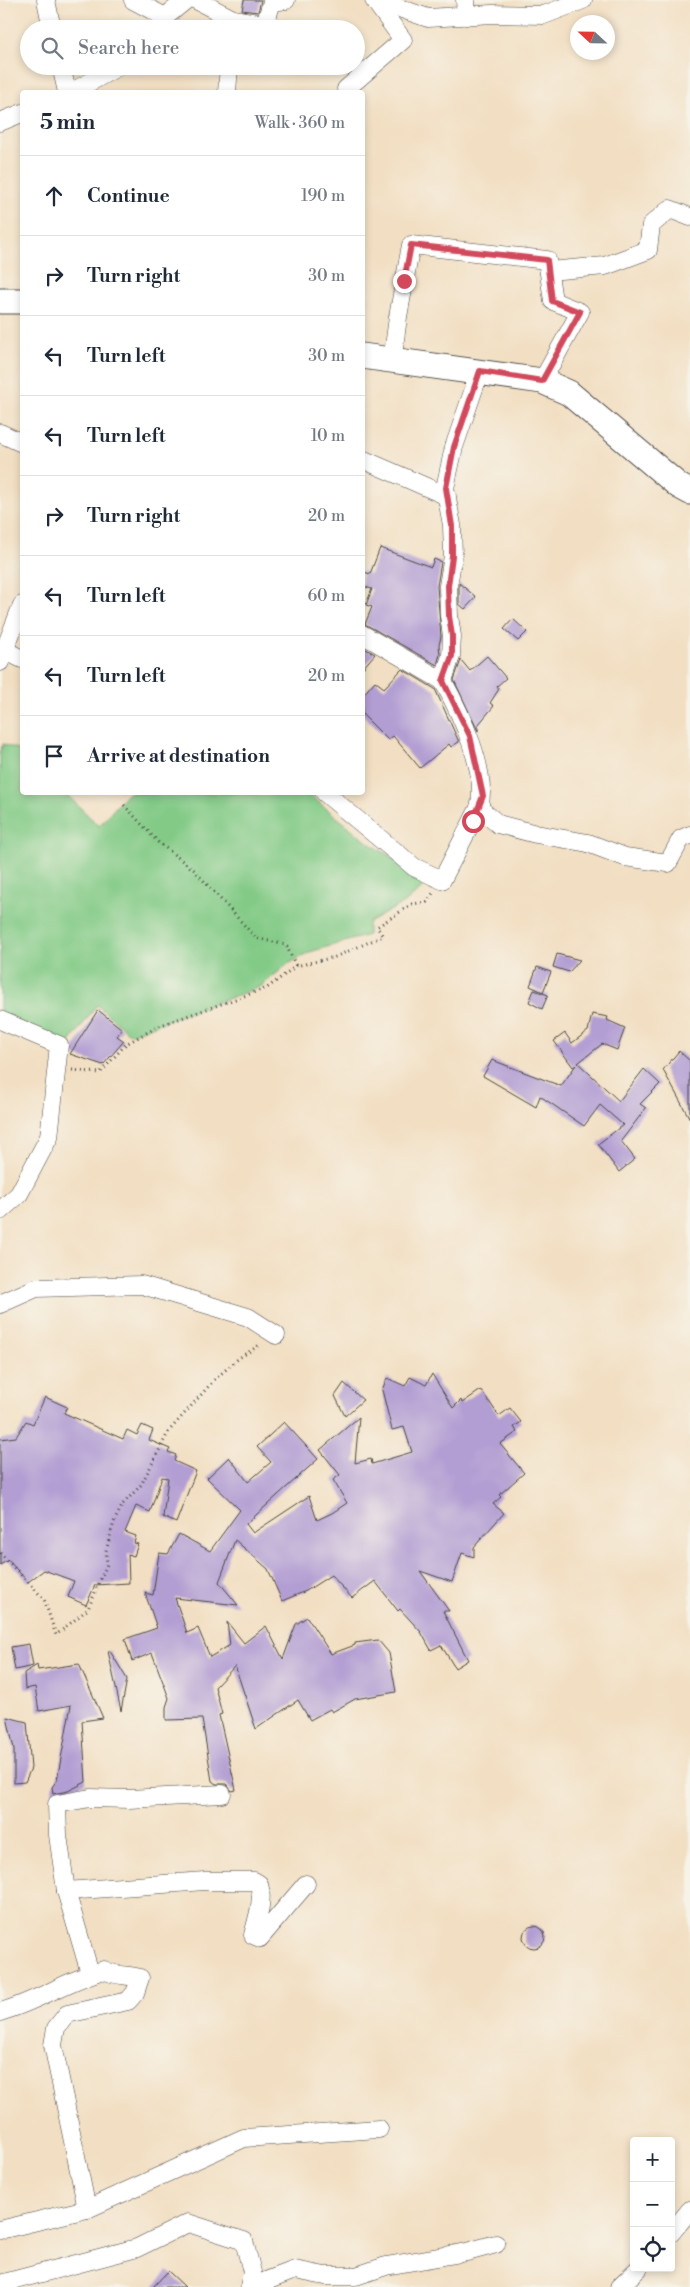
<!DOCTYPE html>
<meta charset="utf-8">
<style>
:root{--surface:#fff;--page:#f6f6f7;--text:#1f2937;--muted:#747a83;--line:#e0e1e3}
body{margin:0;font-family:"Libre Bodoni",serif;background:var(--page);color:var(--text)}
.controls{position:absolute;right:15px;bottom:15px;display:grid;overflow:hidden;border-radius:5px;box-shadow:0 2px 8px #0003}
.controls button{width:45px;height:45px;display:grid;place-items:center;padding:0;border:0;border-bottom:1px solid var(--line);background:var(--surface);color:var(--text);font:25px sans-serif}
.compass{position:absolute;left:570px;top:15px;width:45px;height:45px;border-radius:50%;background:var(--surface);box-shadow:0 2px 8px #0003;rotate:292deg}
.stop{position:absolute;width:15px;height:15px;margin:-11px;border:4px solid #d1495b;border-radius:50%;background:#fff}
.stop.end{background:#d1495b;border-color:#fff;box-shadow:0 1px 5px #0008}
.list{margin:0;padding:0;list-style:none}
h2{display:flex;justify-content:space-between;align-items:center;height:65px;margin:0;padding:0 20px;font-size:21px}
h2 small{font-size:16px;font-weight:400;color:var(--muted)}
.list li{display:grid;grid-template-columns:32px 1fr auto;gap:15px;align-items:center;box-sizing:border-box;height:80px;padding:0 20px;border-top:1px solid var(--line)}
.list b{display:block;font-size:19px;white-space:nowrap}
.list em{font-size:16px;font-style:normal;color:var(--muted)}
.icon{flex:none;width:28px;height:28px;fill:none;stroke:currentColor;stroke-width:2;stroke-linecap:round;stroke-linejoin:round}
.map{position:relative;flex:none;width:690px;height:2287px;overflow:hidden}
.search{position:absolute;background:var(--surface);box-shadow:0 2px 8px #0003;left:20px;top:20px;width:345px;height:55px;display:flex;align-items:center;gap:12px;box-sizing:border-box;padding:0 18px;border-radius:28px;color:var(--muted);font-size:19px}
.panel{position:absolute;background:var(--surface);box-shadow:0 2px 8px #0003;left:20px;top:90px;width:345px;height:705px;border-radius:5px}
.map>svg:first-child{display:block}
</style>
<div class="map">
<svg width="690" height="2287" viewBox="0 0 690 2287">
<rect width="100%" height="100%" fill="#f7f3e8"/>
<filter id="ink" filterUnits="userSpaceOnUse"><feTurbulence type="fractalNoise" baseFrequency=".02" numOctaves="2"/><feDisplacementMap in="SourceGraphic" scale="10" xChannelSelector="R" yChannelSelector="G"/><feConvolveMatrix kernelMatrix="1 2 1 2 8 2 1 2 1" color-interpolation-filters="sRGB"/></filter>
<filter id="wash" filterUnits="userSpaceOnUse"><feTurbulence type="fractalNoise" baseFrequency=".0096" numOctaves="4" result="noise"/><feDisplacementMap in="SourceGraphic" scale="20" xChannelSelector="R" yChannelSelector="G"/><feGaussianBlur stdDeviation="1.12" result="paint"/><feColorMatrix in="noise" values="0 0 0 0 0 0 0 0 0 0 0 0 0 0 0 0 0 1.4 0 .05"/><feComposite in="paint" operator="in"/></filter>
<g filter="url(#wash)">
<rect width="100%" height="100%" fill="#f2dfc3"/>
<polygon fill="#82ca86" stroke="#567a58" points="3,744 22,751 22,792 65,793 99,826 128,793 307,793 369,843 431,881 407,901 368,923 368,935 313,951 288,964 260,987 130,1034 97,1005 68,1045 0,1013 0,751"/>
<g id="blocks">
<g fill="#b29ed3">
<polygon points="244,0 261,0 258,12 242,10"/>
<polygon points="380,548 431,567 434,559 441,562 437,586 441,637 439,645 440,654 437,665 365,624 372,607 366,605 372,589 362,586 362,571 370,574"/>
<polygon points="459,583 476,597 465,609 459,604"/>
<polygon points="513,619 527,632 518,641 504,629"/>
<polygon points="362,647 375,654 362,669"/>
<polygon points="487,656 506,678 497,686 499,689 490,703 494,706 478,725 478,731 454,680 461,660 470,671"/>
<polygon points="402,669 435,689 459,742 451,747 449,744 420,768 393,736 388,740 362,714 362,696 375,681 384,688"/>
<polygon points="557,954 580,960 569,972 553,967"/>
<polygon points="537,967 551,972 543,992 530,986"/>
<polygon points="534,990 548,995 542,1009 529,1002"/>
<polygon points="98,1010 122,1029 117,1036 124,1041 103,1065 70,1054"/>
<polygon points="592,1014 608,1017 607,1020 625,1028 617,1050 602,1044 578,1063 619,1101 644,1069 660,1084 640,1104 646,1108 621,1141 635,1159 619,1172 598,1144 623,1125 600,1105 584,1126 540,1096 536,1107 483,1076 492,1060 561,1086 576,1065 573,1067 554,1041 565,1033 572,1043 588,1031"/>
<polygon points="679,1051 690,1061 690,1119 663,1070"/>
<polygon points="432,1374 453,1408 461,1400 462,1403 481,1390 499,1416 510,1408 521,1422 514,1427 517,1432 500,1444 524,1473 499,1495 501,1497 493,1504 504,1513 474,1547 474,1557 462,1553 452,1582 420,1571 449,1611 443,1611 468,1660 455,1668 441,1645 431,1650 421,1632 400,1609 398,1611 375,1581 352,1598 331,1575 306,1591 282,1601 268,1569 235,1540 219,1582 238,1605 175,1598 187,1633 198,1628 210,1657 230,1645 227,1622 244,1643 266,1626 283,1659 296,1624 307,1617 331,1654 355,1645 355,1643 378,1640 389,1653 396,1692 355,1699 332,1712 330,1709 310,1720 298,1700 256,1729 235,1666 215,1687 222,1714 219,1715 236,1790 232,1791 226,1784 216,1784 212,1781 202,1719 166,1720 166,1707 169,1698 152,1653 132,1661 125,1639 157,1628 145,1593 153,1595 159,1553 168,1554 179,1534 210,1551 240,1510 207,1478 229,1457 248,1482 271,1462 257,1447 284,1422 318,1459 246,1524 253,1533 309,1496 317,1520 332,1513 347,1503 333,1480 340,1475 320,1450 359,1417 355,1463 371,1459 372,1464 412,1452 404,1427 392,1430 382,1390 387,1378 405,1386 410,1377 426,1385"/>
<polygon points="344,1383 363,1400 345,1416 335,1396"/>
<polygon points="45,1397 67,1407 64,1413 123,1439 127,1430 137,1435 142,1425 153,1430 149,1440 170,1449 168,1452 176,1455 174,1461 196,1471 176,1523 163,1517 168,1478 162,1477 150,1512 136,1506 125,1532 136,1536 134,1543 138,1544 134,1556 128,1554 129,1583 95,1585 86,1605 68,1597 74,1581 44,1570 28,1582 8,1560 0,1565 0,1439 16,1437 26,1421 33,1424"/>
<polygon points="29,1644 33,1666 15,1670 11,1647"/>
<polygon points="108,1651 110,1651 127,1679 121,1711"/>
<polygon points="79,1664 103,1718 82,1721 86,1782 68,1791 53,1794 52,1787 57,1780 71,1705 39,1711 35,1687 25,1689 24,1673 37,1665 38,1670"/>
<polygon points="7,1717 27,1722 31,1768 25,1782 14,1783 14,1749"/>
<circle cx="534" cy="1937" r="11"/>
<polygon points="168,2271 185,2287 153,2287"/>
</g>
</g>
</g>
<g filter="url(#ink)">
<use href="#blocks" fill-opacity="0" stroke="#494642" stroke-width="1"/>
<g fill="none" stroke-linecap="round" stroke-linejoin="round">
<defs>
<g id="street">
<polyline points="46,0 52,29"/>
<polyline points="133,0 165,17"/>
<polyline points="196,0 233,19 265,24 272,2 286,0"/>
<polyline points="376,0 428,18 492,14 544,15 583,0"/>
<polyline points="465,0 466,16"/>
<polyline points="158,29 165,17 186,0"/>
<polyline points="61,66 67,92"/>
<polyline points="346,89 403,40 374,0"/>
<polyline points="72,92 119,66"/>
<polyline points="227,92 229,66"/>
<polyline points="0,122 22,113"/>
<polyline points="549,271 605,266 648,250 651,225 670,209 690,217"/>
<polyline points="392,362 398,317 411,245 547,260 553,301 580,312 542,381"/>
<path d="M480,371L454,447L445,488L452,525L453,556L448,586L449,616L452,636L451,656L443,681C460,712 489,773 479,808L498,824L536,834L588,843L625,857L668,863L681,839L690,835"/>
<polyline points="0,433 22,443"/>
<polyline points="362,459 447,496"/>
<polyline points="362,634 443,681"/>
<polyline points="0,648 22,659"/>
<polyline points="0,662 22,605"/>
<polyline points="324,792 414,867 442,880 479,808"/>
<polyline points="0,1020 59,1045 49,1137 19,1194 0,1211"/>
<polyline points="0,1304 36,1288 142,1285 248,1317 276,1335"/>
<polyline points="66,1891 58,1835 57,1804 90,1798 129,1799 222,1794"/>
<path d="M90,1973L66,1891L205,1881H254L259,1884C264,1901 257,1919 253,1935L260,1938L306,1884"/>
<path d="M0,2012C37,2002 67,1980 104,1970C117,1977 126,1974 140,1978L135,1993L128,2001L67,2014L56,2028L53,2045L87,2209"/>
<polyline points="0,2230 87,2209 244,2138 379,2129"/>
<polyline points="671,2233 690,2210"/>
<polyline points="0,2284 137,2248 188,2223 244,2241 252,2272 249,2287"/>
<polyline points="250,2287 295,2270 325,2276 356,2276 386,2266 467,2252 496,2244"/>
<polyline points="619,2287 639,2268"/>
</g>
<g id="secondary">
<polyline points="0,301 22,301"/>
<polyline points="362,356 542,381 569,393 679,486 690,492"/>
</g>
</defs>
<use href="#street" stroke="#494642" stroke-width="19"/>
<use href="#secondary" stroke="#494642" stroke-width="27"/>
<g stroke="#494642" stroke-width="3" stroke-dasharray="1 4" stroke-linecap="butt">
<polyline points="124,805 158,842 194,870 256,938 286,945 296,966"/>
<polyline points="72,1070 100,1073 126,1044 161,1025 267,988 296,966 335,957 383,936 377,927 412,904 427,902 433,893"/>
<polyline points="0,1553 44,1599 56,1635 88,1609 107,1564 106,1551 114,1522 123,1504 141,1485 169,1431 215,1379 239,1358 261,1344"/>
</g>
<use href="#street" stroke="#fff" stroke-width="18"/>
<use href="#secondary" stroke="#fff" stroke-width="25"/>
</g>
</g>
<g fill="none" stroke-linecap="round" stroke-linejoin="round" filter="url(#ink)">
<polyline stroke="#d1495b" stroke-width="6" points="404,281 411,245 547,260 552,301 580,312 542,381 480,371 454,447 446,488 452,526 452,556 448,586 449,616 452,636 452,656 443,681 470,736 483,796 473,821"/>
</g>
</svg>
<div class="controls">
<button>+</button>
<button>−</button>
<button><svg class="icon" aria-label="locate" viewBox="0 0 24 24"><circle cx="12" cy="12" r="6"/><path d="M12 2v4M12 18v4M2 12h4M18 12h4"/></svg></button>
</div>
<svg class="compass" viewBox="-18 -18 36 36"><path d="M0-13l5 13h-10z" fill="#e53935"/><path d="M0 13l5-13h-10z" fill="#747a83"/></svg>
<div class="stop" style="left:473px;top:821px"></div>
<div class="stop end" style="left:404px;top:281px"></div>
<div class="search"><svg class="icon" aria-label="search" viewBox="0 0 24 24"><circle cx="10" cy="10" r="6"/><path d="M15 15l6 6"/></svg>Search here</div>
<section class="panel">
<h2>5 min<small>Walk · 360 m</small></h2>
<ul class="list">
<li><svg class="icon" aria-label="ahead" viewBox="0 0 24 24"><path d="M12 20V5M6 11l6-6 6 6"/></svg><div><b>Continue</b></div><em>190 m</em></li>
<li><svg class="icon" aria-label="right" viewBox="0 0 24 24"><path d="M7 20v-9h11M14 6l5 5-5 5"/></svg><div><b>Turn right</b></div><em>30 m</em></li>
<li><svg class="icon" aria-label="left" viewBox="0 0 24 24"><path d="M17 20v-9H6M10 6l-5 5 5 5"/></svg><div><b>Turn left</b></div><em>30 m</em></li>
<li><svg class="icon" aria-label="left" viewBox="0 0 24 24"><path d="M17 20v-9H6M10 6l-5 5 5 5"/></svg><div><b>Turn left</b></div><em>10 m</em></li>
<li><svg class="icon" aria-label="right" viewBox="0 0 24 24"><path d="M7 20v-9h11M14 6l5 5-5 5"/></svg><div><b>Turn right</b></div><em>20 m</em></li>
<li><svg class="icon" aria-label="left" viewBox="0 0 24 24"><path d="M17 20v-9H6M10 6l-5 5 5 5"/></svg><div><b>Turn left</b></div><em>60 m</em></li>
<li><svg class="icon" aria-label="left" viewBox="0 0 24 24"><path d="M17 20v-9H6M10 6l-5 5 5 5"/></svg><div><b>Turn left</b></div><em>20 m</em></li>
<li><svg class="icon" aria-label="arrive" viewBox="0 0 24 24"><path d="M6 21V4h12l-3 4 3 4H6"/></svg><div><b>Arrive at destination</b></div></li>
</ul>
</section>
</div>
